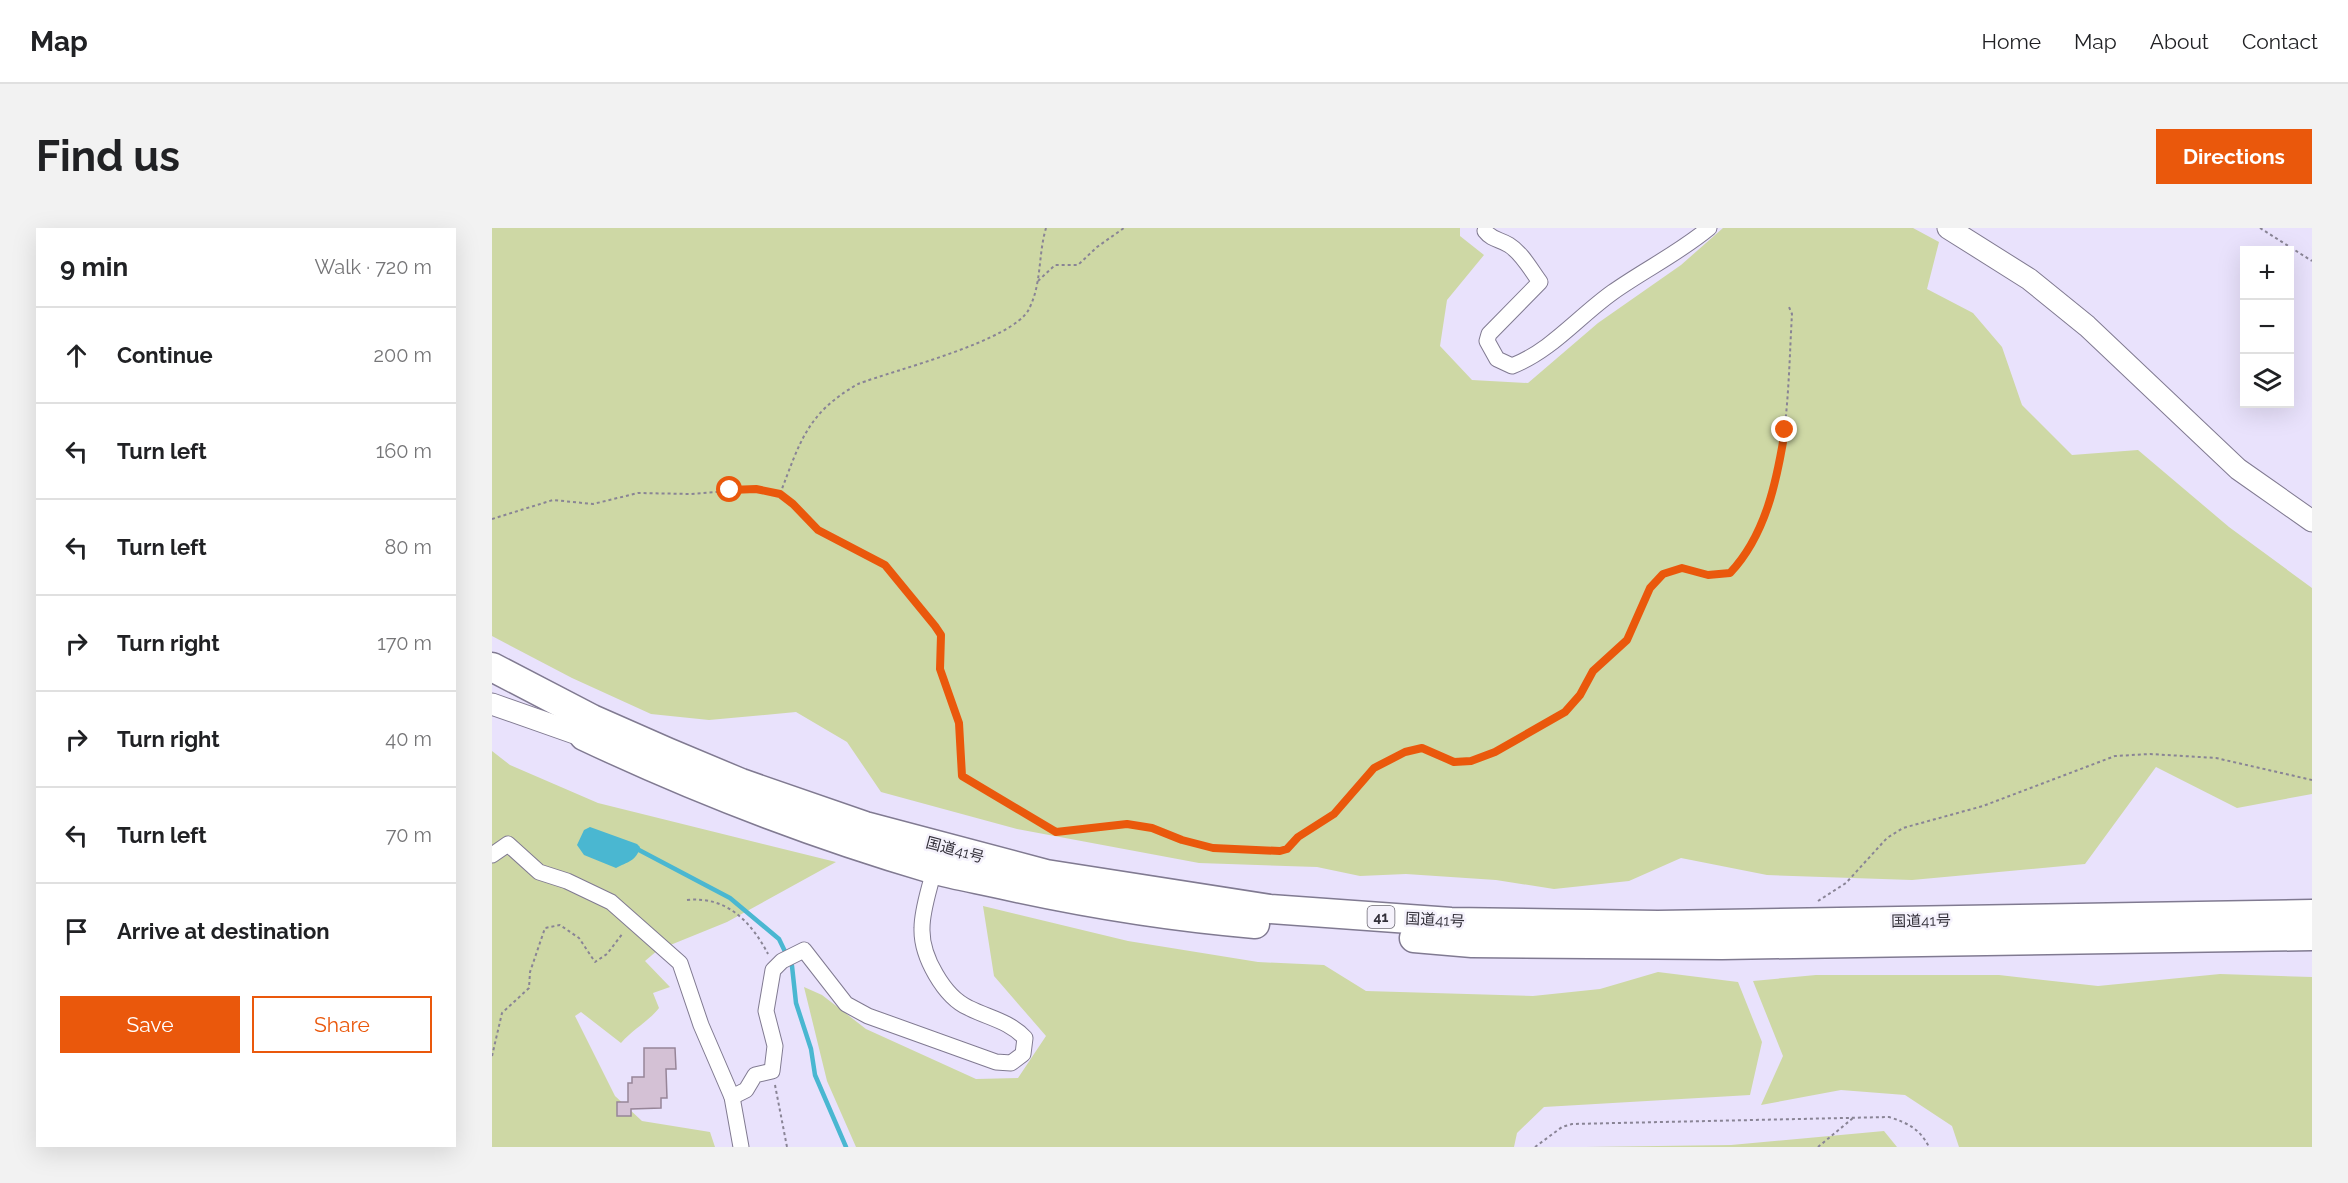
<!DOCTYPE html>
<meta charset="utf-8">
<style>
:root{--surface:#fff;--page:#f2f2f2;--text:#202124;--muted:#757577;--line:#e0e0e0;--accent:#ea580c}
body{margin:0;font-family:Raleway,"Noto Sans JP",sans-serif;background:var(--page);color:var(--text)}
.controls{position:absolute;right:18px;top:18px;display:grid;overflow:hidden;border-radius:0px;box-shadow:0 6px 24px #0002}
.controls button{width:54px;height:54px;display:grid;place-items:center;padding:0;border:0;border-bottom:2px solid var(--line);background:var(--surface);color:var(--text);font:30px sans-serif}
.stop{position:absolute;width:18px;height:18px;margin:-14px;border:4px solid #ea580c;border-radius:50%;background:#fff}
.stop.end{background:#ea580c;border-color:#fff;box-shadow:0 2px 6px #0008}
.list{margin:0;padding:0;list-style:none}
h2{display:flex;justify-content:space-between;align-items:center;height:78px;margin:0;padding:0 24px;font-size:26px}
h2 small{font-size:20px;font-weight:400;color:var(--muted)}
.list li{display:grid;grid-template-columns:39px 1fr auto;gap:18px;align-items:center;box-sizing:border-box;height:96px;padding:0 24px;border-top:2px solid var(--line)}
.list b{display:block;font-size:22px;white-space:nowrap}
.list em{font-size:20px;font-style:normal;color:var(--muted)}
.actions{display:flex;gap:12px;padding:18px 24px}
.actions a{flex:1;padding:14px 0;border:2px solid var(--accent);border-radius:0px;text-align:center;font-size:21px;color:var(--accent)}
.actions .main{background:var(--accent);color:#fff}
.icon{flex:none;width:33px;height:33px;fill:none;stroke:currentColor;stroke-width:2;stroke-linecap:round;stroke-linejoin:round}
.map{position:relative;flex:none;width:1820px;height:919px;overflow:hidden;border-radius:0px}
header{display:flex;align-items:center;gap:36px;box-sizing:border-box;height:84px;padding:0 30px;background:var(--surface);border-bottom:2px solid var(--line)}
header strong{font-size:28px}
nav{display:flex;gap:33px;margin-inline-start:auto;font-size:21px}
.intro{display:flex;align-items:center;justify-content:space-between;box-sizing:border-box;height:144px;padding:0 36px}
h1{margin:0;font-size:42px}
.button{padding:15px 27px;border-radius:0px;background:var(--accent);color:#fff;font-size:21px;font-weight:700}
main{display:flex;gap:36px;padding:0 36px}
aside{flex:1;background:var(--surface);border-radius:0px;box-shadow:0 6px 24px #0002}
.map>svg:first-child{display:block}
</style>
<header>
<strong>Map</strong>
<nav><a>Home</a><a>Map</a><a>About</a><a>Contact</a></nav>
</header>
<div class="intro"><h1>Find us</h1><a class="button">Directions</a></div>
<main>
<aside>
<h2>9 min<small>Walk · 720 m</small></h2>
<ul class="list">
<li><svg class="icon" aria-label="ahead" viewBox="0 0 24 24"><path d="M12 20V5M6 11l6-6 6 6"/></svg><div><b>Continue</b></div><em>200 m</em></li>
<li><svg class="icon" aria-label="left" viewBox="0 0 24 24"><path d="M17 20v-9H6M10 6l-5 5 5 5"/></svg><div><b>Turn left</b></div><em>160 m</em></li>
<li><svg class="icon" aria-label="left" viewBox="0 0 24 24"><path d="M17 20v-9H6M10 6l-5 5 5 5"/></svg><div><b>Turn left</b></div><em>80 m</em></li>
<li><svg class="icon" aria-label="right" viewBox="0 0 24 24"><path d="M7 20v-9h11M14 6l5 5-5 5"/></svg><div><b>Turn right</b></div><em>170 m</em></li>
<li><svg class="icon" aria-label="right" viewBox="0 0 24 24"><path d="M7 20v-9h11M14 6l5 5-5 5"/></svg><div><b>Turn right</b></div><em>40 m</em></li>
<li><svg class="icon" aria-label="left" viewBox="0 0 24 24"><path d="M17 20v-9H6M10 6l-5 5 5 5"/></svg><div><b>Turn left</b></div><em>70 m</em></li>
<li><svg class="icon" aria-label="arrive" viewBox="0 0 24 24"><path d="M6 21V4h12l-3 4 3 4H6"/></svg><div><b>Arrive at destination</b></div></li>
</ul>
<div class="actions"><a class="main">Save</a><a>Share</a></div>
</aside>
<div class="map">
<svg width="1820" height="919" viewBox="0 0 1820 919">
<rect width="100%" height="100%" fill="#e9e2fc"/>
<g fill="#ced8a5">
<polygon points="0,0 968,0 968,8 992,27 955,72 948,118 980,152 1036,155 1106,95 1189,37 1231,0 1421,0 1447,14 1435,61 1481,85 1510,119 1530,177 1580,227 1646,222 1737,299 1820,360 1820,566 1745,580 1664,539 1593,636 1420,652 1275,647 1189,630 1137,653 1062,661 1004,652 914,646 868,648 825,639 707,635 525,601 389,564 355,514 304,484 217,492 159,486 80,450 0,408"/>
<path d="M0,523L18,537L106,575L344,634L235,694L166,722L153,733L178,759L161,765L167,780C156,794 141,801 129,815L89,784L83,788L123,868L150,893L218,904L223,919H0Z"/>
<polygon points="491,678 636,713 766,734 832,737 874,763 1041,768 1108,761 1166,744 1246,754 1270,814 1258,867 1052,879 1025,905 1022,919 364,919 335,853 312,759 330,767 374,801 484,851 526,850 554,808 502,748"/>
<polygon points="1728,746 1820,749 1820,919 1467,919 1460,898 1413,867 1349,862 1269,877 1291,828 1261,753 1324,747 1507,747 1606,758"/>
<polygon points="1392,903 1405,919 1093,919 1239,917"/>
</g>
<path fill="#4ab7d1" d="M98,599L145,616L148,619C145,633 135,634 124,640L92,627L85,617L92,602Z"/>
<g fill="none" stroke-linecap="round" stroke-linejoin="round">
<polyline stroke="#4ab7d1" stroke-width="4.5" points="147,622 238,670 287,711 300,738 304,775 319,821 323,847 354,919"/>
</g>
<polygon fill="#d4c1d5" stroke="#978598" stroke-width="1.5" points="152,820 183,820 184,841 174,841 175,870 169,870 169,880 139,881 139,888 125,888 125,874 136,874 136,855 140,855 140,849 152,849"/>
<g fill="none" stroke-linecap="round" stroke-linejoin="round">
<defs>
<g id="street">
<path d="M993,3C1000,12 1007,11 1017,17C1030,25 1039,42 1048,54L997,106L995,113L1005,131L1020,138C1059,123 1087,88 1121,64C1152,42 1187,25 1217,0"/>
<polyline points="0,627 16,616 47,644 75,653 119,674 188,735 209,797 240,869 249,919"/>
<path d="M240,869L254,862L263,847L280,843L283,818L274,783L281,742L290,733L312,722L354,776L376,788L504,834L519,835L531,826L533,810C517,793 497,790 477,780C452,769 429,728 430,700C430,681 438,660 442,641"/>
</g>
<g id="secondary">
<polyline points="1456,0 1537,51 1595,98 1746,241 1820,293"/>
<polyline points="0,476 91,508"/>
</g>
<g id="highway">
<polyline points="0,439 100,491 175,524 249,555 373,598 554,646 778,681 959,694 1166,697 1820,686"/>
<path d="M92,508C204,561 321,606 440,641C465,648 491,652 516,658C598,676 679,689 763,696"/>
<polyline points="922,710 980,715 1230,717 1820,708"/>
</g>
</defs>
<use href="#street" stroke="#807a91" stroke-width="17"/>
<use href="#secondary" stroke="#807a91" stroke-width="23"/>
<use href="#highway" stroke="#807a91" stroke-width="31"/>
<g stroke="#898495" stroke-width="2" stroke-dasharray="3 3" stroke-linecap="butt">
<polyline points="1768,0 1820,33"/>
<polyline points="546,53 563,37 586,37 605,19 632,0"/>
<path d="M288,266C308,214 315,185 366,156C402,142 521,113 537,81C550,55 546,27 554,0"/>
<path d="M0,291L61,272L101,276L146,265L199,266L264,261L288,266L301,276L326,302L344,314L393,337L443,398L449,407L448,441L452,459L467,495L470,548L564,604L635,596L660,600L690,612L721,619L788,623L795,621L806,609L842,586L882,540L913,524L930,520L962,534L979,533L1003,524L1073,484L1088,467L1101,443L1135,412L1158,360L1171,346L1190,340L1216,347L1238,345C1298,281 1295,168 1300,86L1297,79"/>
<path d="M195,672C234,668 259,693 276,726"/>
<polyline points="1326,673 1354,655 1395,610 1411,600 1491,578 1623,528 1658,526 1724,530 1820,552"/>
<polyline points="0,828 10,785 37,760 38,744 53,700 68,697 87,710 103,734 115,726 131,705"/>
<polyline points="283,857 295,919"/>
<path d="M1043,919L1070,899L1080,896L1397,889C1416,895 1428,901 1437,919"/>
<polyline points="1326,919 1361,890"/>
</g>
<use href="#street" stroke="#fff" stroke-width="15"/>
<use href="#secondary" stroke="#fff" stroke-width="21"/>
<use href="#highway" stroke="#fff" stroke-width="28"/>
</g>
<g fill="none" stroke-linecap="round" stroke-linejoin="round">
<path stroke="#ea580c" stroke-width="8" d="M238,262L264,261L288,266L301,276L326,302L393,337L443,398L449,407L448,441L467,495L470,548L564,604L635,596L660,600L690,612L721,620L788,623L795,621L806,609L842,586L882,540L913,524L930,520L962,534L979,533L1003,524L1073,484L1088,467L1101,443L1135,412L1158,360L1171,346L1190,340L1216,347L1238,345C1274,307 1285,252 1293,202"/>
</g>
<g text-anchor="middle" stroke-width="5" stroke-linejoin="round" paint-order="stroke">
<rect fill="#f5f2fc" stroke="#6d6a74" stroke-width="1.5" x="875.5" y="678" width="27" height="22" rx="4.5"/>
<g font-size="14" font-weight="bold" fill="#33303a">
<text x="889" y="694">41</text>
</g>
<g font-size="15" fill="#33303a" stroke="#f5f2fc">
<text transform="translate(463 622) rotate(15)" y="5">国道41号</text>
<text transform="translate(943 692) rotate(3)" y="5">国道41号</text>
<text transform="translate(1429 693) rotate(-1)" y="5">国道41号</text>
</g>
</g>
</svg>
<div class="controls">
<button>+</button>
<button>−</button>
<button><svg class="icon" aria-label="layers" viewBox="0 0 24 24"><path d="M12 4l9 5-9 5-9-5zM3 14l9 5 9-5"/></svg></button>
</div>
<div class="stop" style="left:238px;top:262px"></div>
<div class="stop end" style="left:1293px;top:202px"></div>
</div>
</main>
